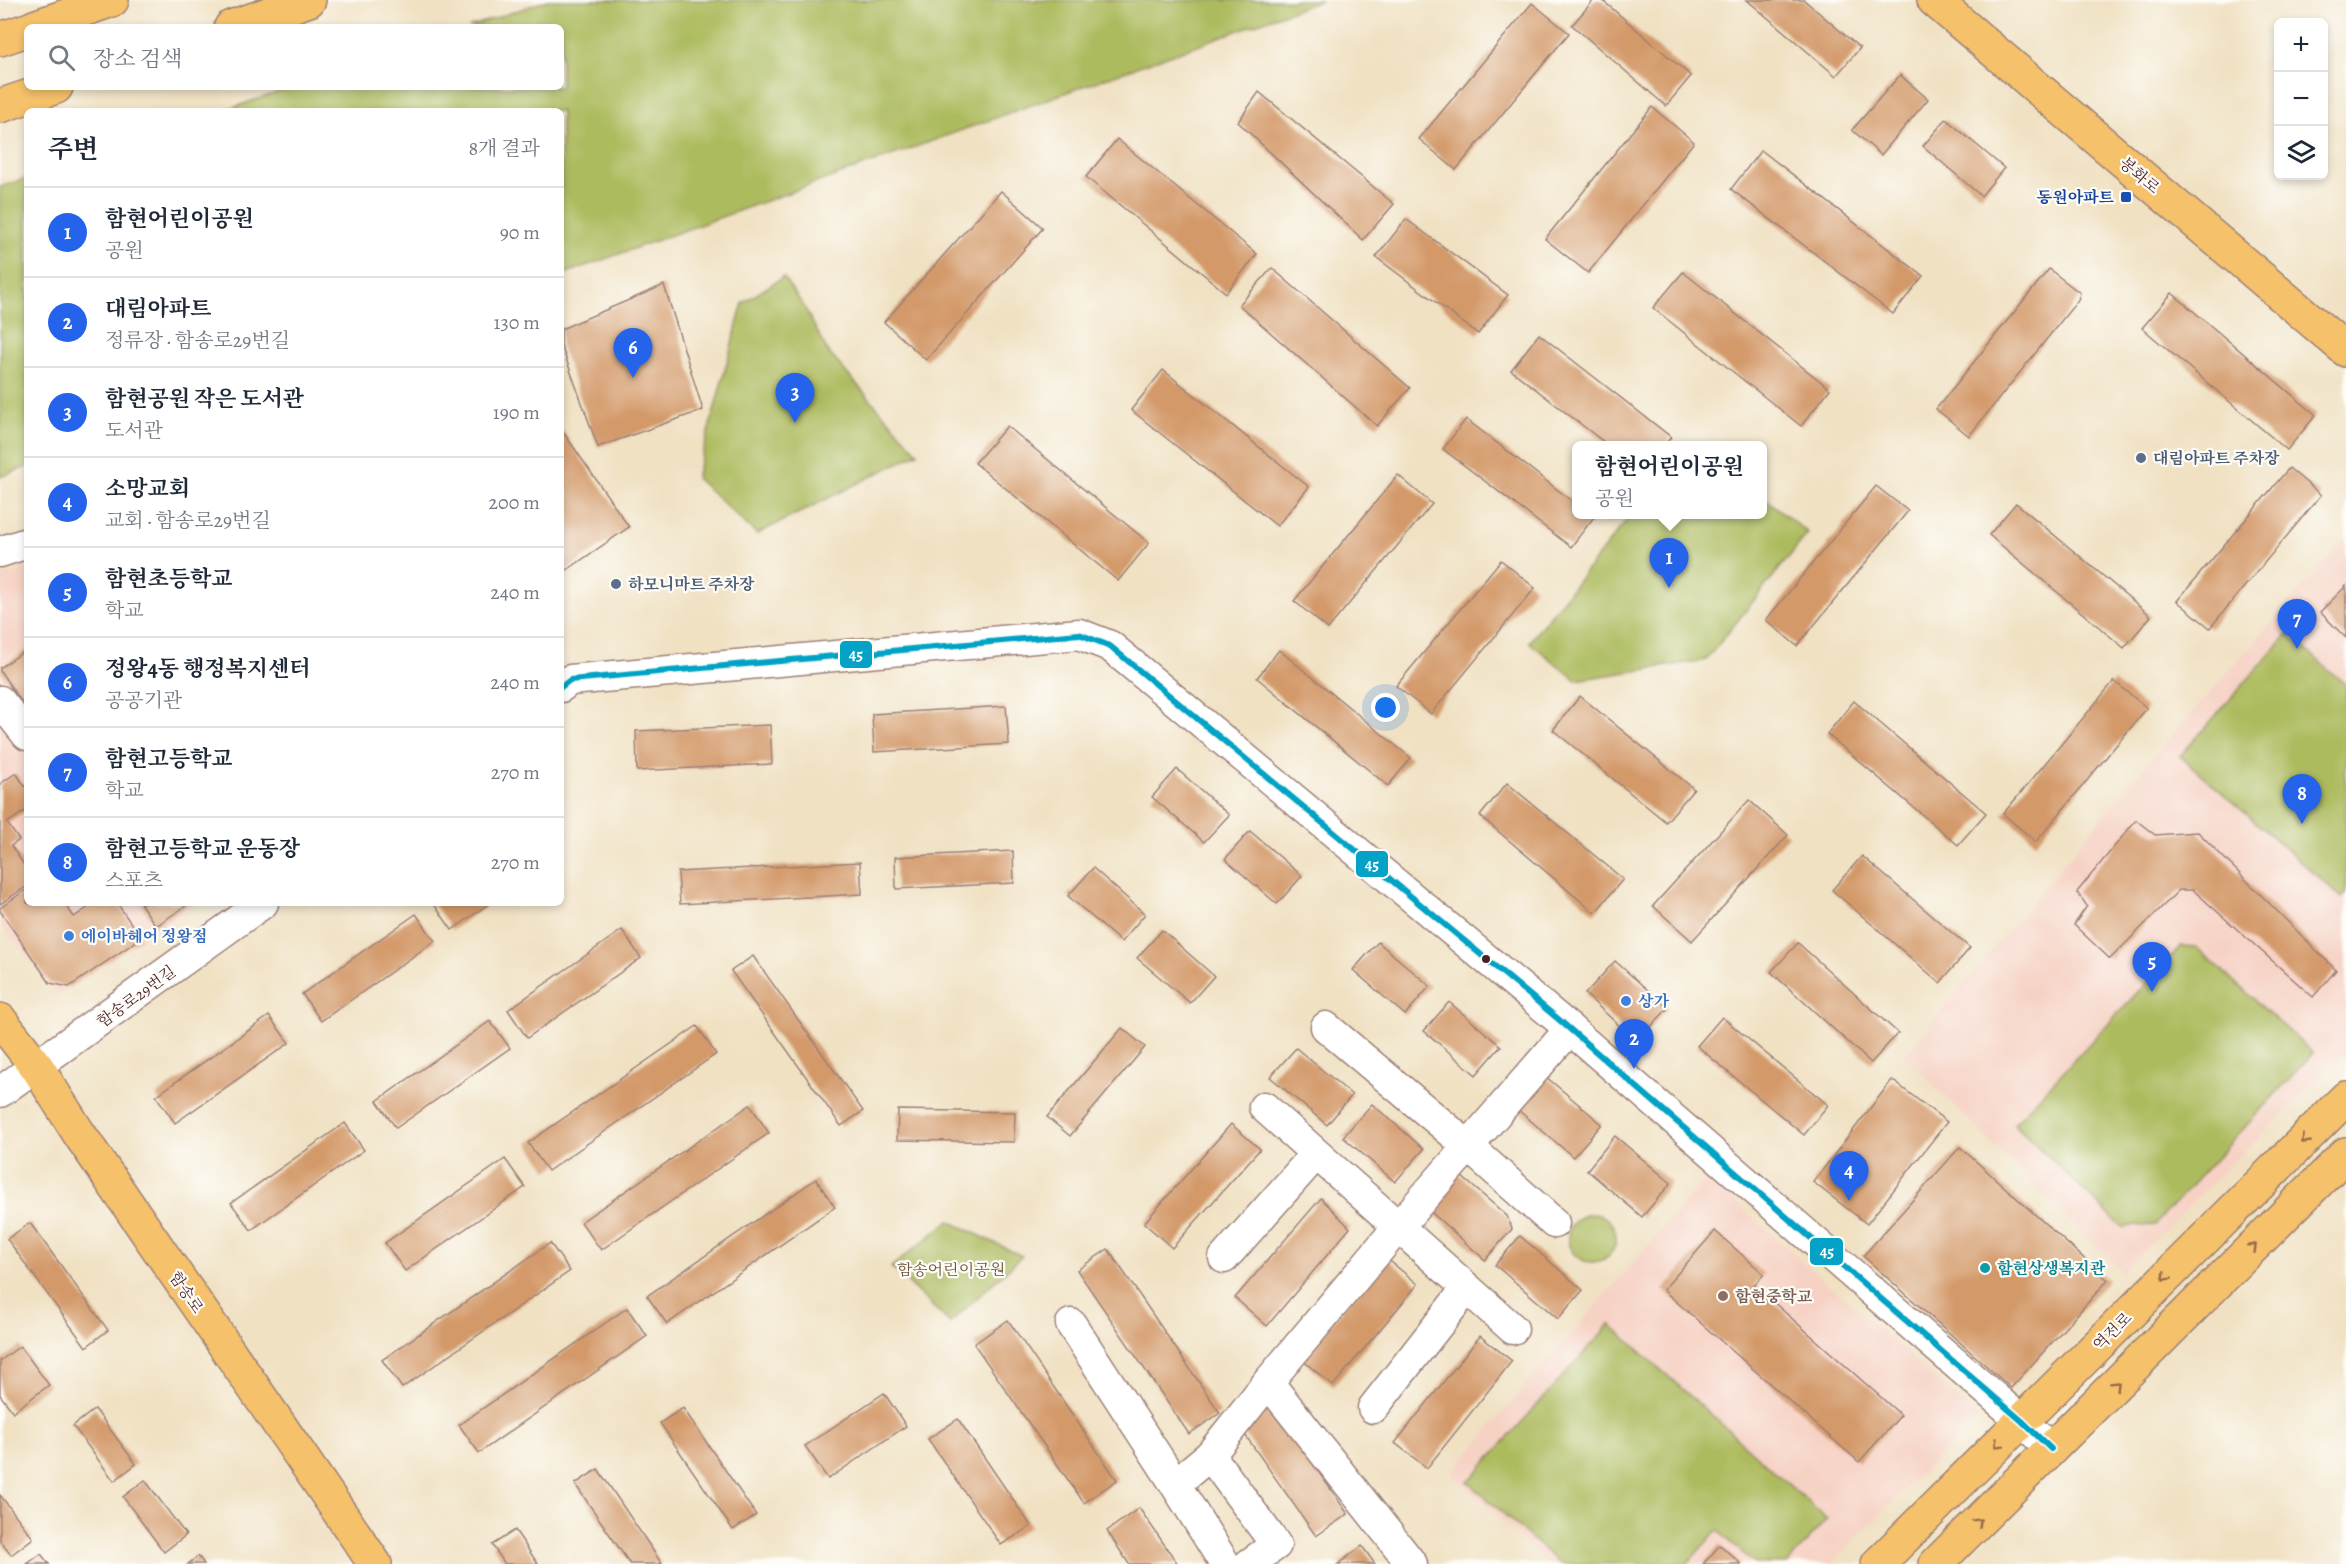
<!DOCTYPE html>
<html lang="ko">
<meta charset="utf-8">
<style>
:root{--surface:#fff;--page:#f6f6f7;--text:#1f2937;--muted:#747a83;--line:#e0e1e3;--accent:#2563eb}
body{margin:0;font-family:Alegreya,"Noto Serif KR",serif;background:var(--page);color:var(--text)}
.controls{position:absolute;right:18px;top:18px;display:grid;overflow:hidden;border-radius:9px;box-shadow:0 3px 9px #0003}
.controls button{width:54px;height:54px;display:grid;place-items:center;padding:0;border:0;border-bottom:2px solid var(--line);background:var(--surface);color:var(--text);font:30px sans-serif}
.you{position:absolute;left:1386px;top:708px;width:21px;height:21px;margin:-15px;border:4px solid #fff;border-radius:50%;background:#1a73e8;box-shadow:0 0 0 9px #1a73e833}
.badge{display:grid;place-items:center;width:39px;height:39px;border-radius:50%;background:var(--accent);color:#fff;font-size:20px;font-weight:700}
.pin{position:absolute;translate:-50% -50px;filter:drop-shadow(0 2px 3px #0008)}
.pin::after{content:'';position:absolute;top:32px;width:21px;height:18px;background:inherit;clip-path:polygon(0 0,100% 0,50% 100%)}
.popup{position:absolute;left:1572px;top:441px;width:195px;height:78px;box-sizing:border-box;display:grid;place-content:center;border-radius:9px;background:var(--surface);filter:drop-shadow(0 2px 4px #0005);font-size:20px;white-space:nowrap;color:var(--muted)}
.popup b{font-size:22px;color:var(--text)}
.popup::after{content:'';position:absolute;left:50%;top:100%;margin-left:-12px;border:12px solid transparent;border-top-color:var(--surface)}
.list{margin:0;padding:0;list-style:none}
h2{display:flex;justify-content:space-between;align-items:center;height:78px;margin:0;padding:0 24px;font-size:26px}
h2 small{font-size:20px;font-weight:400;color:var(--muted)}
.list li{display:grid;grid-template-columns:39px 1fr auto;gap:18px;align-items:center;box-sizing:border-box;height:90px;padding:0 24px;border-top:2px solid var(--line)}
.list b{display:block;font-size:22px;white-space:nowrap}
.list p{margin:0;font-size:20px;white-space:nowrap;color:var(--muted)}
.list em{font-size:20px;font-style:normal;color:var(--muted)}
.icon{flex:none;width:33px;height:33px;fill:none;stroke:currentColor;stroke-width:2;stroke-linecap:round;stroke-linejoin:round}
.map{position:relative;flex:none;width:2346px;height:1564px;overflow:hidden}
.search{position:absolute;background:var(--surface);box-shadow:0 3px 9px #0003;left:24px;top:24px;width:540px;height:66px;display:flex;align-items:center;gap:15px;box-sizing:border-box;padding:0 21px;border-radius:9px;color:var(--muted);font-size:22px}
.panel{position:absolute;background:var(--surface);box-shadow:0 3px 9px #0003;left:24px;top:108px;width:540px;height:798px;border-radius:9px}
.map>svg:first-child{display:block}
</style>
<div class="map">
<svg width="2346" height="1564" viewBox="0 0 2346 1564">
<rect width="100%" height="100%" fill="#fdfcf7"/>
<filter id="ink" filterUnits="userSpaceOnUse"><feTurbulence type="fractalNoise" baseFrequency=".0167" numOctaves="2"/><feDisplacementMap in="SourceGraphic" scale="12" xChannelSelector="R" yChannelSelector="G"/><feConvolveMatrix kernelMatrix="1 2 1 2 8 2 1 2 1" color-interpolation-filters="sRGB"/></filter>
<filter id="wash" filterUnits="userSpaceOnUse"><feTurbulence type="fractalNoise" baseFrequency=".008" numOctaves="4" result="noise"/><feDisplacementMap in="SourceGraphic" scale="24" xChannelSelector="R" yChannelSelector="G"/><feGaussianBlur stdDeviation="1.35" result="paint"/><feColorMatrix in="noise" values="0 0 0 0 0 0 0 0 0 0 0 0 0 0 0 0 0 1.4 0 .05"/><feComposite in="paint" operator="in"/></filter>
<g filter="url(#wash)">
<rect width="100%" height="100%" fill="#f0e1c3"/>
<g fill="#f6d2c4">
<polygon points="2346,538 2346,1052 2122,1272 1904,1056 2150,760"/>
<polygon points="27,568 27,903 198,903 58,995 0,925 0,577"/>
<polygon points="1707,1177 1978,1416 1831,1564 1548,1564 1451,1473"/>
</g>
<g fill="#adbb5e" stroke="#7c6d44" stroke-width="1.5">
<polygon points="548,0 1322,0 561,275 561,111 223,111 293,87 561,87 561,27 469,27"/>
<polygon points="27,178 27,467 0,477 0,187"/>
<polygon points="783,277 803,305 828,352 918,453 757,534 696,478 743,303"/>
<polygon points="1762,496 1808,533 1706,660 1576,680 1529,642 1631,515 1762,514"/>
<polygon points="2288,634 2346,685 2346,893 2342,898 2180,756"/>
<polygon points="2181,946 2196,947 2313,1053 2155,1225 2122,1227 2014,1124"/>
<circle cx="1592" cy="1238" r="24"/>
<polygon points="949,1221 1022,1256 950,1323 891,1267"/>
<polygon points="1610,1324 1827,1519 1787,1564 1755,1564 1717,1530 1687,1564 1560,1564 1468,1482"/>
</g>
<g id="blocks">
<g fill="#d39969">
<polygon points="1594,0 1602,0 1691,76 1666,106 1572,25"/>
<polygon points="1747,0 1804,0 1860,48 1836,76"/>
<polygon points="1532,3 1569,33 1456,170 1419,139"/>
<polygon points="1900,75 1928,99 1881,155 1852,130"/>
<polygon points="1259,92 1394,204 1363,240 1238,122"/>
<polygon points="1652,107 1694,142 1588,273 1545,239"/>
<polygon points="1946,119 2004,168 1981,196 1923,146"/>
<polygon points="1117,139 1257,254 1226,293 1086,177"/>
<polygon points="1761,150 1923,276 1893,314 1731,189"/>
<polygon points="1001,191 1043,228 926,360 884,322"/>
<polygon points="1406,219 1508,295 1478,334 1376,257"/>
<polygon points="1272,268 1410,388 1377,426 1239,305"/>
<polygon points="2049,269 2080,293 2078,300 1969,436 1936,409"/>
<polygon points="1683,272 1830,389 1801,426 1653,308"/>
<polygon points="664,285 703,410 598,447 561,345 561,329"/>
<polygon points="2172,293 2316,415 2287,450 2142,328"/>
<polygon points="1539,334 1671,437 1664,446 1609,446 1511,370"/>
<polygon points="1163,370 1309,487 1277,526 1131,410"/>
<polygon points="1466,419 1576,504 1576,514 1590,514 1594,517 1571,547 1443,449"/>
<polygon points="1007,426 1149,543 1118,581 975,463"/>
<polygon points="561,429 629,527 561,574"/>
<polygon points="2289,468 2321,495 2210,628 2177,601"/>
<polygon points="1398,475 1432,504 1328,629 1294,601"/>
<polygon points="1876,486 1908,511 1797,646 1766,620"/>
<polygon points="2016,503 2151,616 2124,648 1989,535"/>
<polygon points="1501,560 1535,588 1431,714 1396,686"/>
<polygon points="2346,586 2346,638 2320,612"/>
<polygon points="26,650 27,652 27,710 0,671 0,668"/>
<polygon points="1279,650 1411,758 1388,786 1257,678"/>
<polygon points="2114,681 2147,708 2036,842 2003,814"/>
<polygon points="1580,696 1694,789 1666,822 1553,730"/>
<polygon points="1854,701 1986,813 1958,845 1827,734"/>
<polygon points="1006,706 1009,744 874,752 872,714"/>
<polygon points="770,725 772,764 637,771 636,731"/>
<polygon points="1177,769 1229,815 1204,842 1152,797"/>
<polygon points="16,773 27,789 27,810 7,823 19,840 11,846 27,869 27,886 0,904 0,784"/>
<polygon points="1507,783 1623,879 1595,913 1480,816"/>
<polygon points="1749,800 1788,835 1692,941 1653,906"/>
<polygon points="2136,820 2155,835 2198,832 2336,970 2313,997 2193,890 2179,890 2110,959 2074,925 2087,906 2077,892"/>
<polygon points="1250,831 1302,876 1277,904 1225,859"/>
<polygon points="1013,851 1014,883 896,889 895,857"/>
<polygon points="1862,856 1970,948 1940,983 1832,890"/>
<polygon points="860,862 862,894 680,904 678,872"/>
<polygon points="1093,868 1145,914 1121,942 1068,896"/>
<polygon points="27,889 27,903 64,903 74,917 95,903 117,903 141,938 69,987 50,983 0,911 0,908"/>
<polygon points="140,903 190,903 156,926"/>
<polygon points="433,903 490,903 452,930"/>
<polygon points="416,914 435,941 321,1021 302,994"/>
<polygon points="622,930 641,958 527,1038 508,1010"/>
<polygon points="1162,930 1214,976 1190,1003 1137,958"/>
<polygon points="1378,942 1430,986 1405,1015 1353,970"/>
<polygon points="1798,943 1898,1033 1871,1063 1771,972"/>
<polygon points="753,956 863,1111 841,1126 731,971"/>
<polygon points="1615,961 1668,1008 1637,1042 1585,994"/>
<polygon points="1449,1002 1501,1046 1476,1075 1424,1031"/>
<polygon points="269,1016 289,1043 175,1123 156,1096"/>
<polygon points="1722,1017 1828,1105 1804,1135 1697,1046"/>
<polygon points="490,1021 510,1048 396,1128 377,1101"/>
<polygon points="697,1026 716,1054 548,1171 528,1143"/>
<polygon points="1122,1028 1145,1047 1070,1136 1047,1117"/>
<polygon points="1296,1048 1352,1095 1327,1125 1270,1077"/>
<polygon points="1545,1076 1602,1124 1573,1157 1517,1109"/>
<polygon points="1892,1080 1947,1122 1867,1224 1813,1182"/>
<polygon points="1372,1104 1424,1149 1395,1182 1343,1137"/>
<polygon points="750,1105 769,1133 601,1250 581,1222"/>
<polygon points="898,1110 1015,1112 1014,1142 897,1140"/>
<polygon points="345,1123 364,1150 251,1230 231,1203"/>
<polygon points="1231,1124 1260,1149 1172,1248 1144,1223"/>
<polygon points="1615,1136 1671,1183 1642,1217 1587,1170"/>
<polygon points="1960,1147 2108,1280 2011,1388 1863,1256"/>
<polygon points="505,1159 525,1187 405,1271 385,1243"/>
<polygon points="1453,1169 1507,1216 1512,1229 1485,1260 1431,1212 1429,1197"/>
<polygon points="816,1179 835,1207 667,1324 647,1296"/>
<polygon points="1321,1198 1350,1228 1267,1326 1235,1298"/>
<polygon points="30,1223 108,1330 86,1347 7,1239"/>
<polygon points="1715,1231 1764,1274 1754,1285 1901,1415 1859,1462 1663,1290"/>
<polygon points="1520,1236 1583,1290 1558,1319 1495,1265"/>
<polygon points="550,1243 570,1271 402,1388 382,1360"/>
<polygon points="1108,1249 1220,1413 1189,1434 1077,1270"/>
<polygon points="1386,1258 1418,1284 1333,1386 1301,1359"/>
<polygon points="627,1308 647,1336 479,1453 459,1425"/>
<polygon points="1008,1320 1117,1480 1084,1503 974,1344"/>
<polygon points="1480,1336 1512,1361 1427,1468 1395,1443"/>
<polygon points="20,1346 49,1385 13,1412 0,1395 0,1361"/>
<polygon points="884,1393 906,1426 828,1479 805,1446"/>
<polygon points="1268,1400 1348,1514 1316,1536 1236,1422"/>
<polygon points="683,1408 756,1515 733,1530 660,1423"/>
<polygon points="95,1409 136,1464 114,1481 73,1426"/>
<polygon points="958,1419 1031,1526 1001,1545 928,1439"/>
<polygon points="598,1469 662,1564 630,1564 575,1484"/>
<polygon points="145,1480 186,1535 164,1552 123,1497"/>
<polygon points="0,1495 33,1538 11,1555 0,1541"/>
<polygon points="1139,1508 1178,1564 1129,1564 1107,1531"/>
<polygon points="515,1530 538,1564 505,1564 492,1545"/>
<polygon points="1720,1545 1741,1564 1703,1564"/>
<polygon points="1362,1546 1375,1564 1338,1564"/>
<polygon points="41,1554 49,1564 27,1564"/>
<polygon points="198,1556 204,1564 188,1564"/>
</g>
</g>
</g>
<g filter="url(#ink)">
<use href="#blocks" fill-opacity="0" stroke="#9d8077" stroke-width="1.5"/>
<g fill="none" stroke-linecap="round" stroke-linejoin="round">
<defs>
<g id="minor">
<polyline points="0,552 27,543"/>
<polyline points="561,687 570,680 1079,634 1110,646 1557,1018 2022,1421 2051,1449"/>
<polyline points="0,701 27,735"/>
<polyline points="1326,1027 1468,1146 1554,1223"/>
<polyline points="0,1092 263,903"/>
<polyline points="1264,1107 1513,1329"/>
<polyline points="1224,1258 1316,1154"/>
<polyline points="1071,1324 1175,1484"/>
<polyline points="1373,1408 1467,1288"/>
<polyline points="1210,1455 1276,1545 1249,1564"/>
<polyline points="1225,1564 1175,1484 1210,1455 1268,1382"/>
<polyline points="1412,1564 1268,1382 1398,1227 1570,1029"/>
</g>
<g id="major">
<polyline points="1934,0 2346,350"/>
<polyline points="34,27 112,0"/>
<polyline points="231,27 309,0"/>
<polyline points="0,39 27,30"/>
<polyline points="0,106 56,87"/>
<polyline points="0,1020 37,1067 78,1132 375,1564"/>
<polyline points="1878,1564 2346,1098"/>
<polyline points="1936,1564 2346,1154"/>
</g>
</defs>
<use href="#minor" stroke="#9d8077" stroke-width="33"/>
<use href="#major" stroke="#9d8077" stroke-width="36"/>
<use href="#minor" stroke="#fff" stroke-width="30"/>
<use href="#major" stroke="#f5c16b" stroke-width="33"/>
<defs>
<polyline id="bus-1" points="561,687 570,680 1079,634 1110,646 1557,1018 2022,1421 2051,1449"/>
</defs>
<use href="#bus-1" stroke="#fdfcf7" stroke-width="10"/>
<use href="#bus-1" stroke="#04a2c6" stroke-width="6"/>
</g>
<defs><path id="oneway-chevron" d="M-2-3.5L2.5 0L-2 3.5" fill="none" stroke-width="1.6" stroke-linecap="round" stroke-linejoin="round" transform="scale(1.5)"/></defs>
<g stroke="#976848">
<use href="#oneway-chevron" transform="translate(2305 1140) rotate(135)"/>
<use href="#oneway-chevron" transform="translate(2253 1247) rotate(-45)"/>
<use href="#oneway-chevron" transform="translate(2166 1277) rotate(135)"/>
<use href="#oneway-chevron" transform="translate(2116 1385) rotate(-45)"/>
<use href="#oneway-chevron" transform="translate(1998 1444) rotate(135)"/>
<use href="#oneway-chevron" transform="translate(1978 1522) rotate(-45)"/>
</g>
</g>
<rect fill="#1a4fb4" stroke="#fdfcf7" stroke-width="2" x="2120" y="191" width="12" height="12" rx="3"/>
<g fill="#5c6f8a" stroke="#fdfcf7" stroke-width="2">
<circle cx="2141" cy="458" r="6"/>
<circle cx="616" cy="584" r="6"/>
</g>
<g fill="#3f7fe0" stroke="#fdfcf7" stroke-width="2">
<circle cx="69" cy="936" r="6"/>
<circle cx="1626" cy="1001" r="6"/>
</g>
<circle fill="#4a1f2b" stroke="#fdfcf7" stroke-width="2" cx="1486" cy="959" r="5"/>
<circle fill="#0f9aa8" stroke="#fdfcf7" stroke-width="2" cx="1985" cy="1268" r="6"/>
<circle fill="#8d6e63" stroke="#fdfcf7" stroke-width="2" cx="1723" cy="1296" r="6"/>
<g text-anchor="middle" stroke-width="4.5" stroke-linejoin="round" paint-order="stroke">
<g font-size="16" fill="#4a1f2b" stroke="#fdfcf7">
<text transform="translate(2140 175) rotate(40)" y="6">봉화로</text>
<text transform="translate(136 996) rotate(-36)" y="6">함송로29번길</text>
<text transform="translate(187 1292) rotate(56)" y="6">함송로</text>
<text transform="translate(2112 1331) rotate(-45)" y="6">역전로</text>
</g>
<g font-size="16" font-weight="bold" fill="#164399" stroke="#fdfcf7" text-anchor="end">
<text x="2114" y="203">동원아파트</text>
</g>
<g font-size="16" font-weight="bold" fill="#4e5e75" stroke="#fdfcf7" text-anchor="start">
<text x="2153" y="464">대림아파트 주차장</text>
<text x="628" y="590">하모니마트 주차장</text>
</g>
<g font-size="16" font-weight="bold" fill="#366cbe" stroke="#fdfcf7" text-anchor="start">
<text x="81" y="942">에이바헤어 정왕점</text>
<text x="1638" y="1007">상가</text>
</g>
<g font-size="16" font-weight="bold" fill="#0d838f" stroke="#fdfcf7" text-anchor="start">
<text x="1997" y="1274">함현상생복지관</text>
</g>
<g font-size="16" fill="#6d563d" stroke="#fdfcf7">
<text x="951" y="1275">함송어린이공원</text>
</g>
<g font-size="16" font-weight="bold" fill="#785e54" stroke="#fdfcf7" text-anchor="start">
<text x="1735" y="1302">함현중학교</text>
</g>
</g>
<g stroke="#fdfcf7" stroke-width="2">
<rect x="839" y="640" width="34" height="29" rx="6" fill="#04a2c6"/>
<rect x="1355" y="850" width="34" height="28" rx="6" fill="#04a2c6"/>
<rect x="1809" y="1237" width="35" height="29" rx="6" fill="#04a2c6"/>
</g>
<g font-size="16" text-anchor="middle" font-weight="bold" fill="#fff">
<text x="856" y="660">45</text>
<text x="1372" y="870">45</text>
<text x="1827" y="1257">45</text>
</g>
</svg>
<div class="controls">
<button>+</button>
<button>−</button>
<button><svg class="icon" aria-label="layers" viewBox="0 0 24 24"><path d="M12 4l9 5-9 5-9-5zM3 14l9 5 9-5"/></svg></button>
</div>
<div class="you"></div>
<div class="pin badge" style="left:1669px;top:588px">1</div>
<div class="popup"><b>함현어린이공원</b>공원</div>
<div class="pin badge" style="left:1634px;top:1069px">2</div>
<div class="pin badge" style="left:795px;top:423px">3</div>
<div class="pin badge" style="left:1849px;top:1201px">4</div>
<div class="pin badge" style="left:2152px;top:992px">5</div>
<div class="pin badge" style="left:633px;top:378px">6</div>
<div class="pin badge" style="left:2297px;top:649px">7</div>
<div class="pin badge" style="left:2302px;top:824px">8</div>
<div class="search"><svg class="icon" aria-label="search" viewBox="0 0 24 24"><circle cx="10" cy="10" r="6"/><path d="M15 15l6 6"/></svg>장소 검색</div>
<section class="panel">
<h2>주변<small>8개 결과</small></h2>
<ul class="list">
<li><span class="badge">1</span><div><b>함현어린이공원</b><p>공원</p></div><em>90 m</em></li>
<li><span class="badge">2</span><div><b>대림아파트</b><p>정류장 · 함송로29번길</p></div><em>130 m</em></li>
<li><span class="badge">3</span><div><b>함현공원 작은 도서관</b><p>도서관</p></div><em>190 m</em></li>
<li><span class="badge">4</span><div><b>소망교회</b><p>교회 · 함송로29번길</p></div><em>200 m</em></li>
<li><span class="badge">5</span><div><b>함현초등학교</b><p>학교</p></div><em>240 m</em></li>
<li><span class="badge">6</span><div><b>정왕4동 행정복지센터</b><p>공공기관</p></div><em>240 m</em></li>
<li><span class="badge">7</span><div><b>함현고등학교</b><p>학교</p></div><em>270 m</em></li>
<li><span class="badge">8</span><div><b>함현고등학교 운동장</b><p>스포츠</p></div><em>270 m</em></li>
</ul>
</section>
</div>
